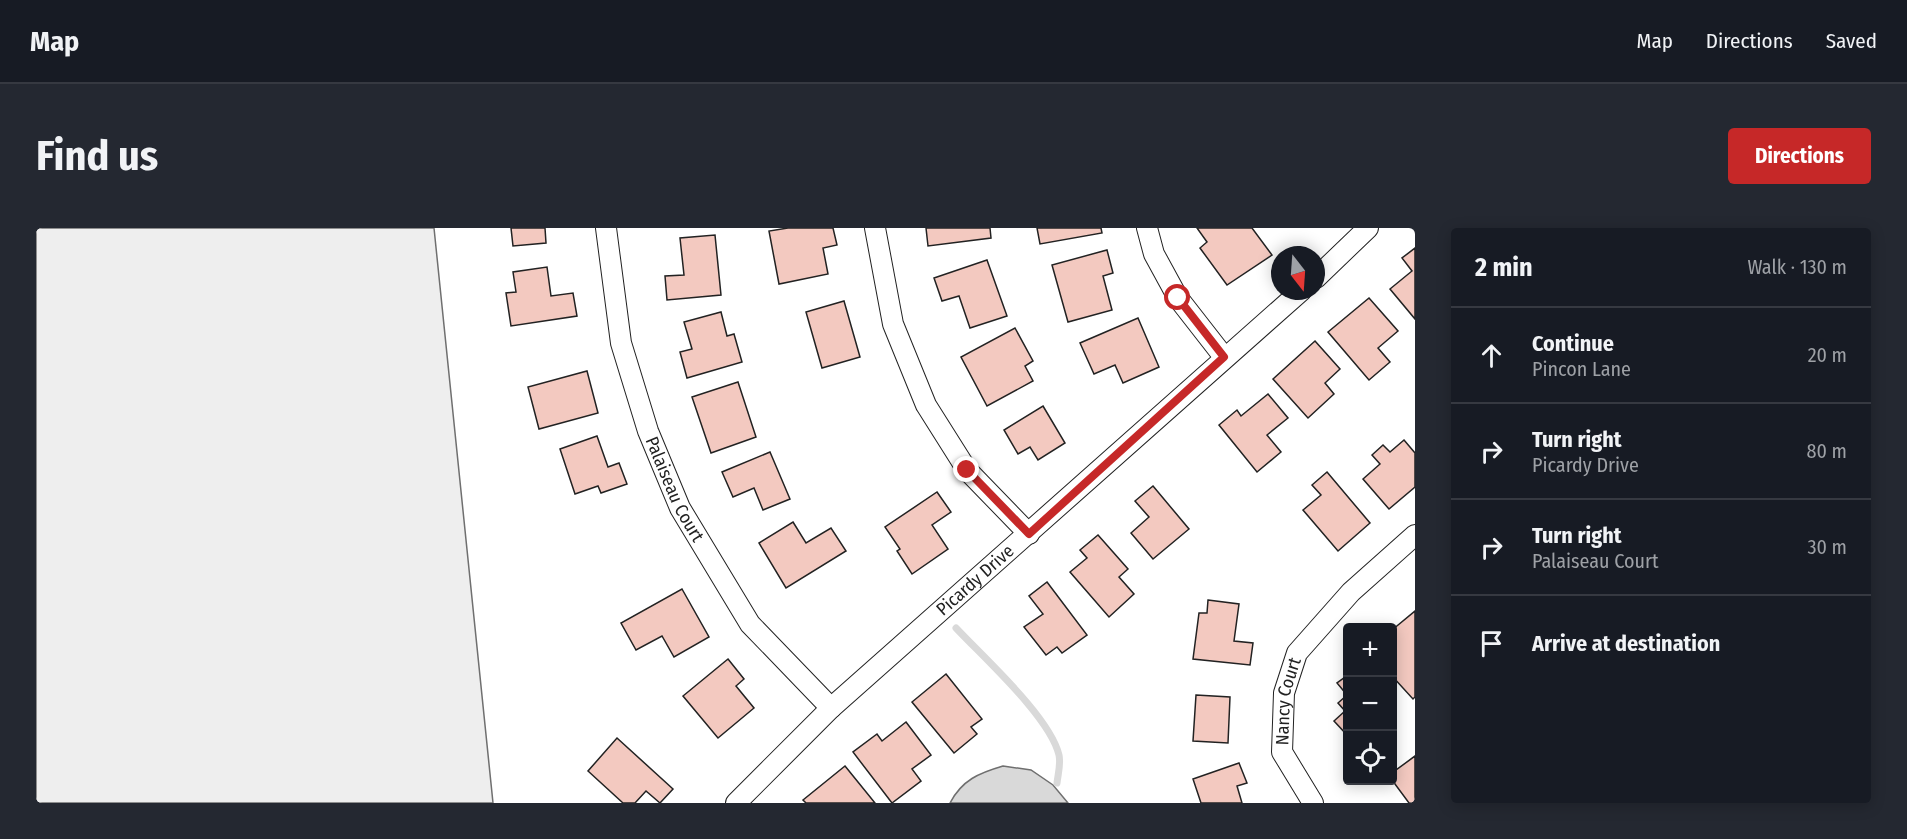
<!DOCTYPE html>
<meta charset="utf-8">
<style>
:root{--surface:#171b24;--page:#242831;--text:#f1f3f6;--muted:#9ea1a6;--line:#363941;--accent:#c62828}
body{margin:0;font-family:"Fira Sans Condensed",sans-serif;background:var(--page);color:var(--text)}
.controls{position:absolute;right:18px;bottom:18px;display:grid;overflow:hidden;border-radius:6px;box-shadow:0 3px 15px #0003}
.controls button{width:54px;height:54px;display:grid;place-items:center;padding:0;border:0;border-bottom:2px solid var(--line);background:var(--surface);color:var(--text);font:30px sans-serif}
.compass{position:absolute;left:1235px;top:18px;width:54px;height:54px;border-radius:50%;background:var(--surface);box-shadow:0 3px 15px #0003;rotate:163deg}
.stop{position:absolute;width:18px;height:18px;margin:-14px;border:4px solid #c62828;border-radius:50%;background:#fff}
.stop.end{background:#c62828;border-color:#fff;box-shadow:0 2px 6px #0008}
.list{margin:0;padding:0;list-style:none}
h2{display:flex;justify-content:space-between;align-items:center;height:78px;margin:0;padding:0 24px;font-size:26px}
h2 small{font-size:20px;font-weight:400;color:var(--muted)}
.list li{display:grid;grid-template-columns:39px 1fr auto;gap:18px;align-items:center;box-sizing:border-box;height:96px;padding:0 24px;border-top:2px solid var(--line)}
.list b{display:block;font-size:22px;white-space:nowrap}
.list p{margin:0;font-size:20px;white-space:nowrap;color:var(--muted)}
.list em{font-size:20px;font-style:normal;color:var(--muted)}
.icon{flex:none;width:33px;height:33px;fill:none;stroke:currentColor;stroke-width:2;stroke-linecap:round;stroke-linejoin:round}
.map{position:relative;flex:none;width:1379px;height:575px;overflow:hidden;border-radius:6px}
header{display:flex;align-items:center;gap:36px;box-sizing:border-box;height:84px;padding:0 30px;background:var(--surface);border-bottom:2px solid var(--line)}
header strong{font-size:28px}
nav{display:flex;gap:33px;margin-inline-start:auto;font-size:21px}
.intro{display:flex;align-items:center;justify-content:space-between;box-sizing:border-box;height:144px;padding:0 36px}
h1{margin:0;font-size:42px}
.button{padding:15px 27px;border-radius:6px;background:var(--accent);color:#fff;font-size:21px;font-weight:700}
main{display:flex;gap:36px;padding:0 36px}
aside{flex:1;background:var(--surface);border-radius:6px;box-shadow:0 3px 15px #0003}
.map>svg:first-child{display:block}
</style>
<header>
<strong>Map</strong>
<nav><a>Map</a><a>Directions</a><a>Saved</a></nav>
</header>
<div class="intro"><h1>Find us</h1><a class="button">Directions</a></div>
<main>
<div class="map">
<svg width="1379" height="575" viewBox="0 0 1379 575">
<rect width="100%" height="100%" fill="#fff"/>
<polygon fill="#eee" stroke="#6f6f6f" stroke-width="1.5" points="0,0 398,0 457,575 0,575"/>
<path fill="#d9d9d9" stroke="#6f6f6f" stroke-width="1.5" d="M967,538L995,542L1017,557L1032,575H914C926,552 943,545 967,538Z"/>
<g fill="none" stroke-linecap="round" stroke-linejoin="round">
<path stroke="#d9d9d9" stroke-width="7" d="M920,400C948,430 1014,489 1023,527C1025,536 1022,546 1021,555"/>
</g>
<g fill="#f3c9c0" stroke="#222" stroke-width="1.5">
<polygon points="475,0 509,0 510,15 477,18"/>
<polygon points="752,0 797,0 801,17 787,20 792,46 743,56 733,3"/>
<polygon points="890,0 954,0 955,10 892,18"/>
<polygon points="1001,0 1065,0 1066,5 1004,16"/>
<polygon points="1161,0 1216,0 1236,27 1191,57 1164,20 1171,14"/>
<polygon points="679,7 685,67 631,72 629,48 648,47 644,10"/>
<polygon points="1379,20 1379,91 1354,61 1376,43 1366,30"/>
<polygon points="1071,22 1077,45 1067,48 1076,82 1032,94 1016,37"/>
<polygon points="951,32 971,88 934,100 923,68 906,73 898,50"/>
<polygon points="511,39 515,68 537,65 541,88 475,98 470,65 480,64 477,44"/>
<polygon points="1333,70 1362,103 1342,120 1354,134 1333,152 1292,104"/>
<polygon points="808,73 824,129 786,140 770,84"/>
<polygon points="685,84 691,108 698,106 706,134 651,150 644,124 656,121 648,94"/>
<polygon points="1102,90 1123,139 1087,155 1079,137 1058,146 1044,115"/>
<polygon points="979,100 997,133 989,138 997,153 951,178 925,129"/>
<polygon points="1279,113 1304,141 1289,155 1298,166 1272,190 1237,151"/>
<polygon points="551,143 562,185 503,201 492,159"/>
<polygon points="702,154 720,209 675,225 656,169"/>
<polygon points="1232,166 1252,190 1231,207 1245,224 1221,244 1183,197 1201,182 1205,188"/>
<polygon points="1007,178 1029,215 1002,232 994,219 982,226 968,202"/>
<polygon points="561,208 572,239 583,235 591,256 565,265 562,258 539,266 524,221"/>
<polygon points="1368,212 1379,225 1379,259 1353,281 1327,251 1344,236 1336,227 1347,217 1354,224"/>
<polygon points="734,224 754,271 727,282 718,260 697,269 686,244"/>
<polygon points="1291,244 1334,295 1302,323 1267,282 1285,267 1276,257"/>
<polygon points="1117,258 1153,301 1117,331 1095,305 1113,289 1099,273"/>
<polygon points="901,264 915,284 896,297 912,321 876,346 861,323 864,321 849,299"/>
<polygon points="757,294 770,315 795,300 810,323 750,360 723,315"/>
<polygon points="1062,307 1092,341 1083,349 1098,366 1073,389 1034,344 1051,330 1044,322"/>
<polygon points="1011,354 1051,407 1026,425 1021,419 1010,427 988,399 1007,386 993,368"/>
<polygon points="646,361 673,409 638,429 626,408 600,422 585,395"/>
<polygon points="1172,372 1203,376 1198,413 1217,415 1214,437 1157,431 1163,385 1171,385"/>
<polygon points="1379,383 1379,469 1377,471 1356,448 1356,402"/>
<polygon points="692,431 708,451 700,458 718,480 682,510 647,468"/>
<polygon points="910,446 946,491 935,499 941,506 918,525 876,474"/>
<polygon points="1312,447 1312,508 1298,493 1309,483 1302,475 1311,467 1301,455"/>
<polygon points="1160,467 1194,469 1192,515 1157,513"/>
<polygon points="870,494 895,527 876,541 885,553 856,575 817,524 841,506 846,513"/>
<polygon points="581,510 637,561 624,575 610,563 599,575 587,575 552,543"/>
<polygon points="1379,528 1379,575 1373,575 1356,552 1356,545"/>
<polygon points="1203,535 1211,555 1201,558 1206,575 1165,575 1157,551"/>
<polygon points="809,538 839,575 770,575 767,572"/>
</g>
<g fill="none" stroke-linecap="round" stroke-linejoin="round">
<defs>
<g id="street">
<path id="s1" d="M570,0L585,115L612,203L644,280L714,396L795,480"/>
<polyline points="839,0 857,96 890,177 931,242 993,306"/>
<polyline points="1111,0 1118,26 1142,70 1188,129"/>
<polyline points="1280,50 1332,0"/>
<path id="s2" d="M700,575L795,480L1265,63"/>
<path id="s3" d="M1277,575L1246,524L1248,465L1261,425L1315,364L1379,307"/>
</g>
</defs>
<use href="#street" stroke="#222" stroke-width="22"/>
<use href="#street" stroke="#fff" stroke-width="20"/>
</g>
<g fill="none" stroke-linecap="round" stroke-linejoin="round">
<polyline stroke="#c62828" stroke-width="8" points="931,242 993,306 1188,129 1142,70"/>
</g>
<g text-anchor="middle" stroke-width="4.5" stroke-linejoin="round" paint-order="stroke">
<g font-size="18" fill="#222" stroke="#fff">
<text dy="6" stroke="none"><textPath href="#s1" startOffset="272">Palaiseau Court</textPath></text>
<text dy="6" stroke="none"><textPath href="#s2" startOffset="327">Picardy Drive</textPath></text>
<text dy="6" stroke="none"><textPath href="#s3" startOffset="111">Nancy Court</textPath></text>
</g>
</g>
</svg>
<div class="controls">
<button>+</button>
<button>−</button>
<button><svg class="icon" aria-label="locate" viewBox="0 0 24 24"><circle cx="12" cy="12" r="6"/><path d="M12 2v4M12 18v4M2 12h4M18 12h4"/></svg></button>
</div>
<svg class="compass" viewBox="-18 -18 36 36"><path d="M0-13l5 13h-10z" fill="#e53935"/><path d="M0 13l5-13h-10z" fill="#9ea1a6"/></svg>
<div class="stop" style="left:1142px;top:70px"></div>
<div class="stop end" style="left:931px;top:242px"></div>
</div>
<aside>
<h2>2 min<small>Walk · 130 m</small></h2>
<ul class="list">
<li><svg class="icon" aria-label="ahead" viewBox="0 0 24 24"><path d="M12 20V5M6 11l6-6 6 6"/></svg><div><b>Continue</b><p>Pincon Lane</p></div><em>20 m</em></li>
<li><svg class="icon" aria-label="right" viewBox="0 0 24 24"><path d="M7 20v-9h11M14 6l5 5-5 5"/></svg><div><b>Turn right</b><p>Picardy Drive</p></div><em>80 m</em></li>
<li><svg class="icon" aria-label="right" viewBox="0 0 24 24"><path d="M7 20v-9h11M14 6l5 5-5 5"/></svg><div><b>Turn right</b><p>Palaiseau Court</p></div><em>30 m</em></li>
<li><svg class="icon" aria-label="arrive" viewBox="0 0 24 24"><path d="M6 21V4h12l-3 4 3 4H6"/></svg><div><b>Arrive at destination</b></div></li>
</ul>
</aside>
</main>
